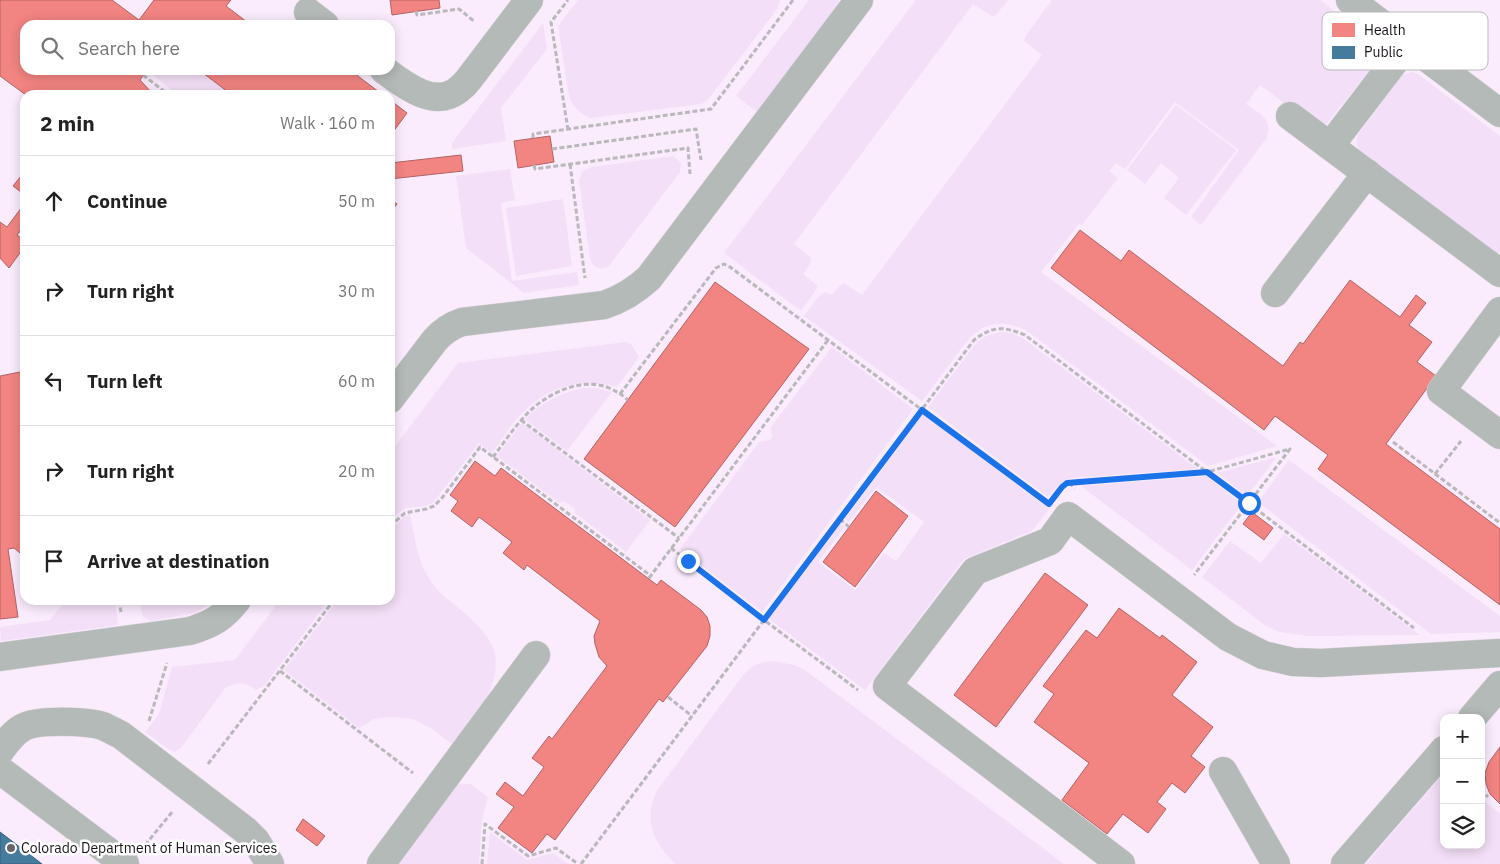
<!DOCTYPE html>
<meta charset="utf-8">
<style>
:root{--surface:#fff;--page:#f6f6f6;--text:#222;--muted:#767676;--line:#e0e0e0}
body{margin:0;font-family:"IBM Plex Sans",sans-serif;background:var(--page);color:var(--text)}
.controls{position:absolute;right:15px;bottom:15px;display:grid;overflow:hidden;border-radius:10px;box-shadow:0 2px 12px #0003}
.controls button{width:45px;height:45px;display:grid;place-items:center;padding:0;border:0;border-bottom:1px solid var(--line);background:var(--surface);color:var(--text);font:25px sans-serif}
.stop{position:absolute;width:15px;height:15px;margin:-11px;border:4px solid #1a73e8;border-radius:50%;background:#fff}
.stop.end{background:#1a73e8;border-color:#fff;box-shadow:0 1px 5px #0008}
.list{margin:0;padding:0;list-style:none}
h2{display:flex;justify-content:space-between;align-items:center;height:65px;margin:0;padding:0 20px;font-size:21px}
h2 small{font-size:16px;font-weight:400;color:var(--muted)}
.list li{display:grid;grid-template-columns:32px 1fr auto;gap:15px;align-items:center;box-sizing:border-box;height:90px;padding:0 20px;border-top:1px solid var(--line)}
.list b{display:block;font-size:19px;white-space:nowrap}
.list em{font-size:16px;font-style:normal;color:var(--muted)}
.icon{flex:none;width:28px;height:28px;fill:none;stroke:currentColor;stroke-width:2;stroke-linecap:round;stroke-linejoin:round}
.map{position:relative;flex:none;width:1500px;height:864px;overflow:hidden}
.search{position:absolute;background:var(--surface);box-shadow:0 2px 12px #0003;left:20px;top:20px;width:375px;height:55px;display:flex;align-items:center;gap:12px;box-sizing:border-box;padding:0 18px;border-radius:15px;color:var(--muted);font-size:19px}
.panel{position:absolute;background:var(--surface);box-shadow:0 2px 12px #0003;left:20px;top:90px;width:375px;height:515px;border-radius:15px}
.map>svg:first-child{display:block}
</style>
<div class="map">
<svg width="1500" height="864" viewBox="0 0 1500 864">
<rect width="100%" height="100%" fill="#faf4fc"/>
<path fill="#faecfd" fill-rule="evenodd" d="M0,0H1500V864H0ZM25,25H390V70H25ZM25,95H390V600H25ZM1444,718H1481V845H1444Z"/>
<g fill="#f3dff7">
<path d="M578,0H780L778,8L707,101L701,104L591,118C580,114 573,107 569,96L558,26Z"/>
<polygon points="809,0 839,0 838,4 757,112 736,96"/>
<polygon points="916,0 1008,0 996,15 992,16 973,4 794,244 811,258 810,264 803,274 818,286 814,293 801,311 724,253"/>
<path d="M1052,0H1320L1379,45L1378,57L1373,66L1324,127L1310,123L1260,85L1246,104C1260,114 1274,119 1266,139L1201,225L1191,217L1239,150L1175,102L1125,169L1116,163L1109,171L1118,178L1082,225L1079,224L1041,272L1277,446L1208,466L1026,330C987,314 974,331 952,361C942,374 932,388 922,401L804,316L819,296L826,292L831,295L843,283L862,295L1042,55L1024,41L1026,35Z"/>
<polygon points="543,23 547,49 501,108 506,141 452,149 452,143"/>
<polygon points="147,70 199,70 232,95 178,95"/>
<path d="M1412,72L1418,74L1500,136V256L1360,151C1356,145 1356,141 1358,135L1402,75Z"/>
<polygon points="1176,105 1236,150 1186,215 1164,198 1179,178 1161,163 1145,184 1127,170"/>
<path d="M673,156L681,163L680,172L608,267C599,271 594,268 590,259L579,180L583,171L592,167Z"/>
<polygon points="510,169 515,200 501,203 512,281 577,272 579,285 524,293 466,248 456,176"/>
<polygon points="563,199 572,266 516,276 506,208"/>
<path d="M1001,332L1012,333L1024,339L1198,469L1072,478C1060,481 1056,488 1048,497L928,407L976,343L986,336Z"/>
<path d="M626,342L631,344L639,357L617,387C580,377 550,386 522,413C511,424 502,440 492,453L479,443L433,503L426,506L406,508L390,519V453L458,363Z"/>
<polygon points="832,347 913,409 762,612 680,549 759,442 770,440 772,437 771,427"/>
<path d="M583,388H597L612,392L567,451L525,419C542,403 560,393 583,388Z"/>
<polygon points="923,414 1049,509 1032,531 964,559 865,690 769,619 840,524 845,527 818,562 855,590 884,553 896,561 924,522 876,487 849,522 845,519"/>
<polygon points="522,423 650,520 626,552 575,513 575,509 564,501 559,503 497,456"/>
<polygon points="1277,457 1247,496 1217,473"/>
<polygon points="1289,460 1500,616 1500,632 1431,634 1258,502"/>
<polygon points="1206,476 1242,504 1192,570 1081,486"/>
<path d="M410,514C415,536 417,561 430,580C440,595 456,605 469,617C478,626 493,640 495,654C501,688 473,720 453,745L431,728L412,719L391,717L374,719L359,728L284,670L338,600H390V532L404,517Z"/>
<polygon points="1284,534 1420,635 1309,636 1280,632 1266,626 1202,577 1230,541 1261,563"/>
<polygon points="66,600 115,600 118,625 1,641 0,627 50,620"/>
<polygon points="139,600 218,600 194,613 151,621 143,617"/>
<path d="M280,600H329L264,686L256,690C246,682 238,681 226,687L181,748L175,752L170,750L145,732L159,714L172,667L235,660Z"/>
<path d="M773,661L794,665L805,670L1064,864H675C654,843 643,821 656,792L744,674C753,665 760,662 773,661Z"/>
<polygon points="1444,773 1444,845 1481,845 1481,799 1500,813 1500,864 1366,864"/>
<polygon points="454,784 470,784 488,797 482,820 479,864 395,864"/>
<polygon points="490,832 527,860 553,853 568,864 487,864"/>
</g>
<g fill="#f28482" stroke="#b16363">
<polygon points="0,0 112,0 139,20 154,0 231,0 226,6 251,25 25,25 25,70 147,70 140,80 154,95 26,95 0,76"/>
<polygon points="390,0 439,0 440,8 392,15"/>
<polygon points="199,70 350,70 383,95 232,95"/>
<polygon points="390,100 407,113 390,136"/>
<polygon points="550,136 554,162 518,168 514,141"/>
<polygon points="461,155 463,171 390,179 390,163"/>
<polygon points="25,171 25,195 13,186"/>
<polygon points="390,199 397,204 390,213"/>
<polygon points="25,203 25,225 17,235 25,241 25,246 9,268 0,258 0,222 7,227"/>
<polygon points="1080,230 1121,261 1129,250 1283,366 1300,342 1303,344 1350,280 1400,317 1416,295 1426,303 1409,325 1432,342 1417,362 1436,376 1386,444 1500,529 1500,605 1318,469 1328,455 1275,416 1264,430 1051,268"/>
<polygon points="715,282 809,349 675,527 584,459"/>
<polygon points="25,371 25,557 14,548 8,549 18,617 0,619 0,376"/>
<polygon points="475,461 495,476 501,468 657,585 661,580 701,610 707,617 710,626 710,636 707,646 663,702 659,699 555,840 547,834 532,853 498,828 514,807 496,794 505,782 523,796 544,767 532,758 549,736 552,739 607,666 599,657 595,644 594,636 600,621 527,565 524,570 503,553 512,542 479,517 472,527 451,511 458,501 450,495"/>
<polygon points="876,491 908,516 855,587 823,562"/>
<polygon points="1252,512 1273,528 1264,540 1243,524"/>
<polygon points="1045,573 1088,605 996,727 954,695"/>
<polygon points="1119,608 1160,638 1162,635 1197,662 1172,695 1213,727 1191,756 1205,767 1185,793 1172,783 1157,802 1166,809 1148,833 1123,814 1107,834 1062,800 1089,763 1034,722 1054,694 1043,686 1086,630 1097,638"/>
<polygon points="1500,747 1500,804 1490,794 1486,784 1485,773 1489,762"/>
<polygon points="303,819 325,836 317,846 296,830"/>
</g>
<polygon fill="#457b9d" stroke="#385c76" points="0,832 42,864 0,864"/>
<g fill="none" stroke-linecap="round" stroke-linejoin="round">
<defs>
<g id="minor">
<polyline points="1350,0 1500,113"/>
<polyline points="308,12 325,25"/>
<polyline points="1408,44 1330,146 1500,273"/>
<path d="M384,70C403,84 434,109 458,90C462,87 466,83 469,79L529,0"/>
<polyline points="1290,116 1330,146"/>
<polyline points="1275,293 1367,173"/>
<polyline points="1500,311 1441,391 1500,435"/>
<path d="M390,399L435,340C443,331 450,326 462,322L604,305C622,299 635,291 649,278L859,0"/>
<path d="M0,657L190,631C212,624 223,618 237,600"/>
<polyline points="1472,718 1500,685"/>
<path d="M0,751C6,743 13,733 22,728C36,719 87,721 103,726C109,729 115,732 121,735L245,830L256,841L270,864"/>
<polyline points="0,770 125,864"/>
<polyline points="1223,771 1276,864"/>
<polyline points="381,864 536,655"/>
<polyline points="1121,864 887,686 975,571 1050,541 1068,516 1228,637 1263,655 1293,662 1321,663 1500,653"/>
<polyline points="1345,864 1444,750"/>
</g>
</defs>
<use href="#minor" stroke="#d5d1d7" stroke-width="29"/>
<g stroke="#b9b8bb" stroke-width="3" stroke-dasharray="5 2.5" stroke-linecap="butt">
<polyline points="416,11 417,15 459,9 475,22"/>
<polyline points="143,75 169,95"/>
<polyline points="568,130 551,22 568,0"/>
<polyline points="533,138 533,134 711,109 793,0"/>
<polyline points="552,149 696,129 701,160"/>
<polyline points="570,164 585,278"/>
<polyline points="534,165 535,169 688,148 690,174"/>
<polyline points="620,394 716,268 724,264 730,267 1043,500"/>
<polyline points="521,420 679,538"/>
<polyline points="1393,442 1500,523"/>
<path d="M493,457C503,444 513,429 524,417C544,394 586,373 615,391C620,393 624,397 628,400"/>
<polyline points="1435,474 1461,441"/>
<polyline points="1069,483 1075,488"/>
<polyline points="1062,487 1067,483 1076,481 1207,472 1290,449 1194,575"/>
<polyline points="840,519 849,527"/>
<polyline points="390,526 405,513 426,509 434,506 442,498 480,447 651,576"/>
<path d="M671,548L764,620L974,340C992,326 1004,326 1025,335L1414,628"/>
<polyline points="649,578 828,340"/>
<polyline points="119,600 121,612"/>
<polyline points="280,671 413,773"/>
<polyline points="668,697 692,716"/>
<polyline points="149,721 167,663"/>
<polyline points="208,764 334,600"/>
<polyline points="1481,789 1488,797"/>
<polyline points="145,845 173,811"/>
<polyline points="482,864 485,824 528,856 556,848 578,864"/>
<polyline points="581,864 764,620 858,690"/>
</g>
<use href="#minor" stroke="#b4bab7" stroke-width="28"/>
</g>
<g fill="none" stroke-linecap="round" stroke-linejoin="round">
<polyline stroke="#1a73e8" stroke-width="6" points="688,561 764,620 922,410 1049,504 1062,487 1067,483 1207,472 1249,503"/>
</g>
<circle fill="#68636a" stroke="#fff" stroke-width="2" cx="11" cy="848" r="5"/>
<g text-anchor="middle" stroke-width="5" stroke-linejoin="round" paint-order="stroke">
<g font-size="14" fill="#1a151b" stroke="#fff" text-anchor="start">
<text x="21" y="853">Colorado Department of Human Services</text>
</g>
</g>
<rect x="1322" y="12" width="166" height="58" rx="8" fill="#fff" stroke="#bab9bb" stroke-width="1"/>
<rect x="1332" y="23" width="23" height="14" fill="#f28482"/>
<rect x="1332" y="46" width="23" height="13" fill="#457b9d"/>
<g font-size="14" fill="#1a151b">
<text x="1364" y="35">Health</text>
<text x="1364" y="57">Public</text>
</g>
</svg>
<div class="controls">
<button>+</button>
<button>−</button>
<button><svg class="icon" aria-label="layers" viewBox="0 0 24 24"><path d="M12 4l9 5-9 5-9-5zM3 14l9 5 9-5"/></svg></button>
</div>
<div class="stop" style="left:1249px;top:503px"></div>
<div class="stop end" style="left:688px;top:561px"></div>
<div class="search"><svg class="icon" aria-label="search" viewBox="0 0 24 24"><circle cx="10" cy="10" r="6"/><path d="M15 15l6 6"/></svg>Search here</div>
<section class="panel">
<h2>2 min<small>Walk · 160 m</small></h2>
<ul class="list">
<li><svg class="icon" aria-label="ahead" viewBox="0 0 24 24"><path d="M12 20V5M6 11l6-6 6 6"/></svg><div><b>Continue</b></div><em>50 m</em></li>
<li><svg class="icon" aria-label="right" viewBox="0 0 24 24"><path d="M7 20v-9h11M14 6l5 5-5 5"/></svg><div><b>Turn right</b></div><em>30 m</em></li>
<li><svg class="icon" aria-label="left" viewBox="0 0 24 24"><path d="M17 20v-9H6M10 6l-5 5 5 5"/></svg><div><b>Turn left</b></div><em>60 m</em></li>
<li><svg class="icon" aria-label="right" viewBox="0 0 24 24"><path d="M7 20v-9h11M14 6l5 5-5 5"/></svg><div><b>Turn right</b></div><em>20 m</em></li>
<li><svg class="icon" aria-label="arrive" viewBox="0 0 24 24"><path d="M6 21V4h12l-3 4 3 4H6"/></svg><div><b>Arrive at destination</b></div></li>
</ul>
</section>
</div>
